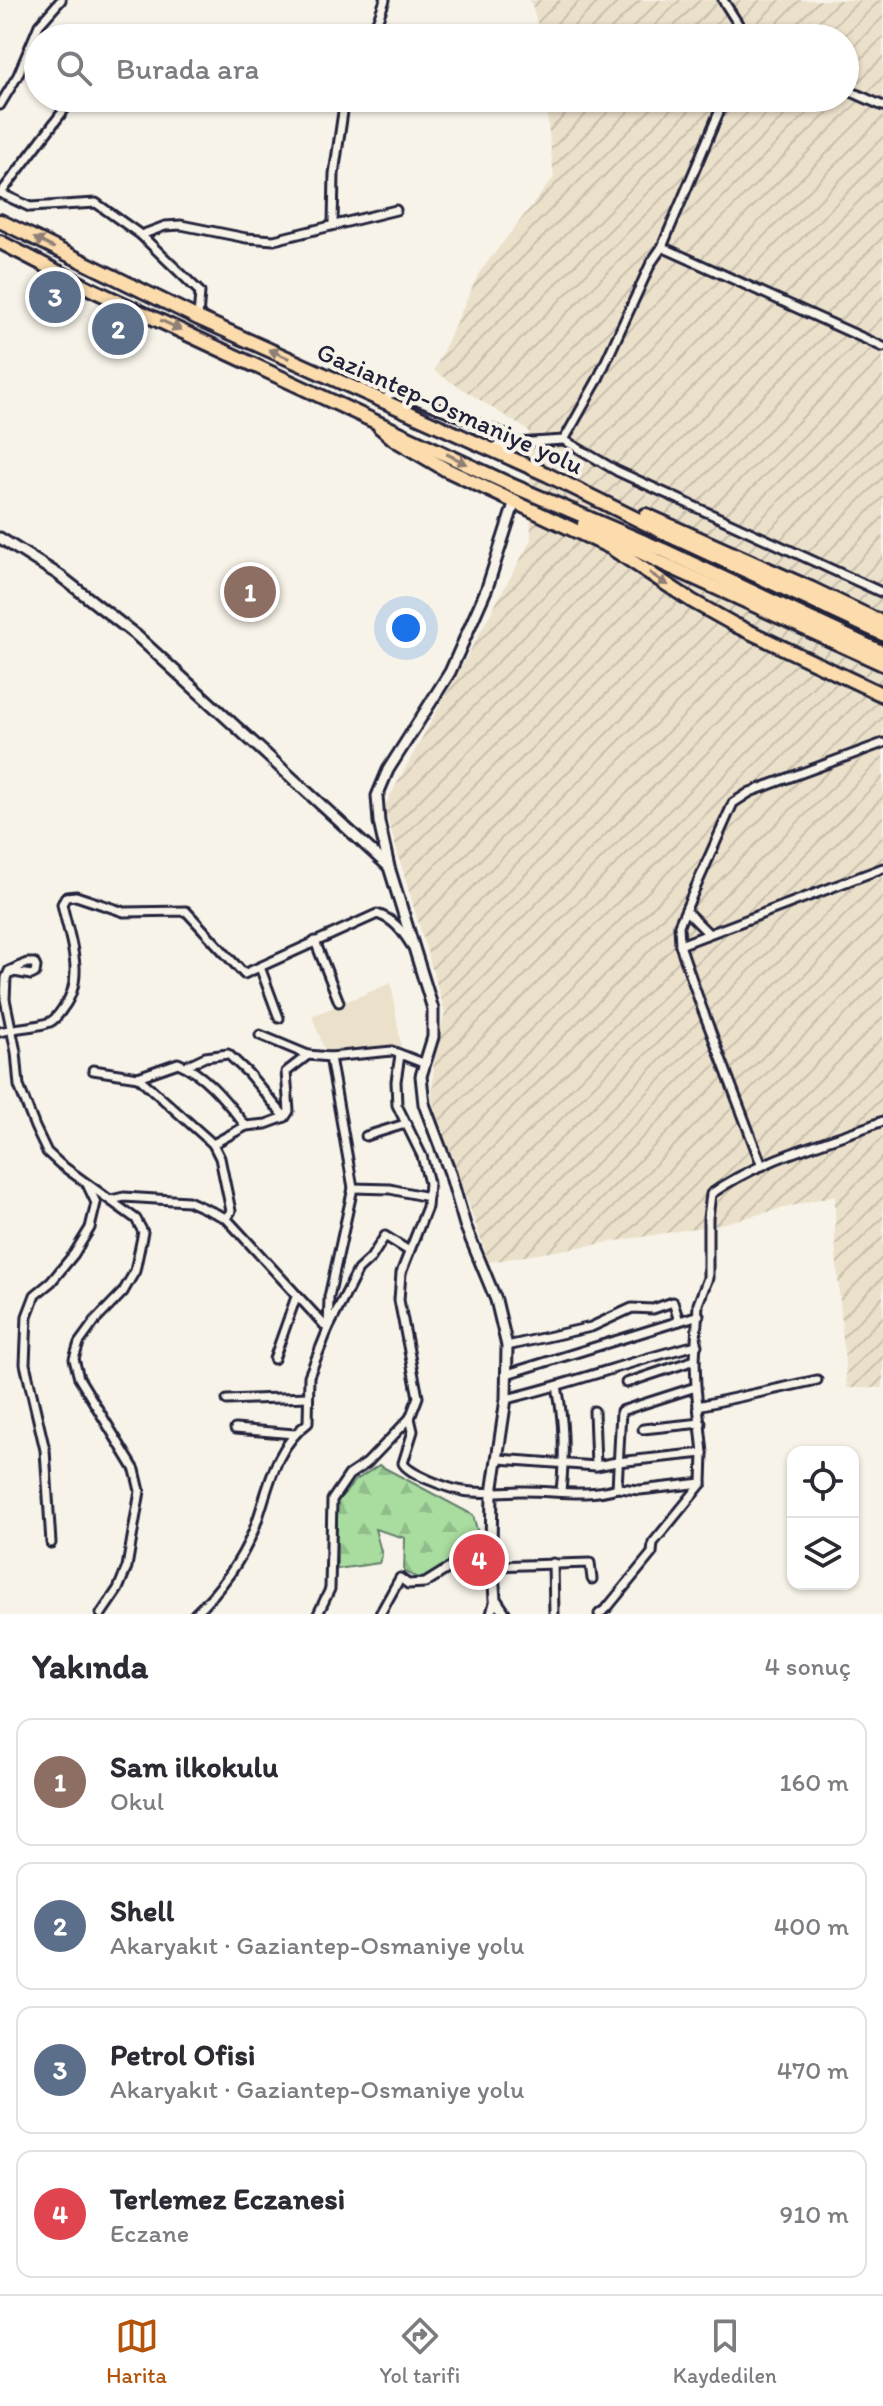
<!DOCTYPE html>
<html lang="tr">
<meta charset="utf-8">
<style>
:root{--surface:#fff;--page:#f7f7f7;--text:#2b2b33;--muted:#7c7c81;--line:#e1e1e2;--accent:#b45309}
body{margin:0;font-family:Itim,sans-serif;background:var(--page);color:var(--text)}
.controls{position:absolute;right:24px;bottom:24px;display:grid;overflow:hidden;border-radius:16px;box-shadow:0 2px 6px #0004}
.controls button{width:72px;height:72px;display:grid;place-items:center;padding:0;border:0;border-bottom:2px solid var(--line);background:var(--surface);color:var(--text);font:40px sans-serif}
.you{position:absolute;left:406px;top:628px;width:28px;height:28px;margin:-20px;border:6px solid #fff;border-radius:50%;background:#1a73e8;box-shadow:0 0 0 12px #1a73e833}
.badge{display:grid;place-items:center;width:52px;height:52px;border-radius:50%;background:var(--accent);color:#fff;font-size:26px;font-weight:700}
.pin{position:absolute;translate:-50% -50%;border:4px solid #fff;box-shadow:0 2px 8px #0006}
.list{margin:0;padding:0;list-style:none}
h2{display:flex;justify-content:space-between;align-items:center;height:104px;margin:0;padding:0 32px;font-size:34px}
h2 small{font-size:26px;font-weight:400;color:var(--muted)}
.list li{display:grid;grid-template-columns:52px 1fr auto;gap:24px;align-items:center;box-sizing:border-box;height:128px;margin:0 16px 16px;padding:0 16px;border:2px solid var(--line);border-radius:16px}
.list b{display:block;font-size:30px;white-space:nowrap}
.list p{margin:0;font-size:26px;white-space:nowrap;color:var(--muted)}
.list em{font-size:26px;font-style:normal;color:var(--muted)}
.icon{flex:none;width:44px;height:44px;fill:none;stroke:currentColor;stroke-width:2;stroke-linecap:round;stroke-linejoin:round}
.map{position:relative;flex:none;width:883px;height:1614px;overflow:hidden}
.search{position:absolute;background:var(--surface);box-shadow:0 2px 6px #0004;left:24px;right:24px;top:24px;height:88px;display:flex;align-items:center;gap:20px;box-sizing:border-box;padding:0 28px;border-radius:44px;color:var(--muted);font-size:30px}
.sheet{height:680px;background:var(--surface)}
nav{display:flex;justify-content:space-around;align-items:center;box-sizing:border-box;height:112px;border-top:2px solid var(--line);background:var(--surface);font-size:22px;color:var(--muted)}
nav a{display:grid;justify-items:center;gap:4px}
nav .on{color:var(--accent)}
.map>svg:first-child{display:block}
</style>
<div class="map">
<svg width="883" height="1614" viewBox="0 0 883 1614">
<defs>
<pattern id="industrial-furrows" width="10" height="10" patternUnits="userSpaceOnUse" patternTransform="scale(2)"><rect width="10" height="10" fill="#ebe0ca"/><path d="M-1 1l2-2M0 10L10 0M9 11l2-2" fill="none" stroke="#c9c0ae"/></pattern>
<pattern id="forest-firs" width="22" height="20" patternUnits="userSpaceOnUse" patternTransform="scale(2)"><rect width="22" height="20" fill="#a8dd9f"/><path d="M5 1l3.5 6h-7zM16 11l3.5 6h-7z" fill="#90bd8a"/></pattern>
</defs>
<rect width="100%" height="100%" fill="#f7f3e8"/>
<filter id="ink" filterUnits="userSpaceOnUse"><feTurbulence type="fractalNoise" baseFrequency=".0125" numOctaves="2"/><feDisplacementMap in="SourceGraphic" scale="16" xChannelSelector="R" yChannelSelector="G"/><feConvolveMatrix kernelMatrix="1 2 1 2 8 2 1 2 1" color-interpolation-filters="sRGB"/></filter>
<g filter="url(#ink)">
<polygon fill="#ebe0ca" points="391,983 401,1046 385,1052 328,1059 312,1016"/>
<polygon fill="url(#industrial-furrows)" points="530,0 883,0 883,1388 847,1388 835,1241 835,1195 720,1224 489,1262 432,1100 434,1058 445,1012 384,807 531,540 529,431 434,371 479,273 554,177 545,98 845,98 845,38 542,38"/>
<polygon fill="url(#forest-firs)" stroke="#65806d" stroke-width="2" points="379,1465 473,1515 481,1545 421,1579 404,1572 405,1538 375,1529 382,1555 379,1563 337,1569 336,1503 355,1481"/>
<g fill="none" stroke-linecap="round" stroke-linejoin="round">
<defs>
<g id="minor">
<polyline points="723,0 747,38"/>
<polyline points="367,38 377,22 385,0"/>
<polyline points="845,89 883,106"/>
<polyline points="725,98 662,247 651,263 597,381 564,440 617,471 883,593"/>
<polyline points="0,105 18,75 39,25 61,0"/>
<polyline points="0,193 30,207 96,203 141,235 165,226 181,225 246,238 274,240 396,210"/>
<polyline points="1,193 73,98"/>
<polyline points="333,224 334,174 345,98"/>
<polyline points="141,235 200,292 198,318"/>
<polyline points="662,247 883,347"/>
<polyline points="383,401 390,394 399,393 502,433 516,443"/>
<polyline points="490,448 516,443 564,440"/>
<polyline points="686,911 708,933"/>
<polyline points="315,941 339,1002"/>
<polyline points="680,945 883,868"/>
<polyline points="260,967 279,1018"/>
<polyline points="9,971 31,975 35,973 36,967 34,963 27,963 9,971 6,978 5,999 16,1052 19,1086 35,1127 47,1152 60,1164 136,1219 143,1232 135,1271 123,1292 95,1321 79,1343 74,1359 79,1378 135,1470 140,1491 127,1567 118,1589 101,1614"/>
<path d="M0,1032C16,1027 35,1028 50,1022C56,1019 59,1014 63,1008C87,977 69,938 62,904L66,897L76,896L124,912L186,911L244,974L377,914C393,919 402,930 411,945"/>
<polyline points="260,1035 308,1055"/>
<polyline points="186,1066 205,1057 228,1054 248,1073 285,1117"/>
<path d="M93,1070L138,1077L178,1063C206,1074 228,1104 246,1126"/>
<polyline points="138,1077 213,1144 220,1158 231,1211 226,1218"/>
<polyline points="366,1136 405,1124"/>
<polyline points="213,1144 246,1126 266,1124 285,1117 289,1111 286,1072 308,1055 330,1057 392,1051 423,1063"/>
<polyline points="762,1166 700,1003 680,945 679,925 733,803 750,792 883,743"/>
<polyline points="353,1188 390,1189 428,1197"/>
<polyline points="111,1200 124,1197 188,1201 226,1218 328,1329 358,1270 371,1258 385,1236 409,1251"/>
<polyline points="507,1346 591,1327 632,1308 653,1309 673,1302 679,1321"/>
<polyline points="274,1359 296,1297"/>
<polyline points="507,1374 699,1315"/>
<polyline points="626,1383 695,1360"/>
<path d="M557,1386C564,1421 565,1455 561,1491"/>
<path d="M506,1399C571,1384 633,1360 697,1345"/>
<polyline points="227,1400 308,1397"/>
<polyline points="698,1406 817,1380"/>
<polyline points="594,1411 596,1466"/>
<path d="M410,1418L413,1431L403,1463C408,1474 450,1489 463,1491C482,1494 500,1492 519,1491C552,1490 586,1498 617,1488L621,1411L696,1387"/>
<polyline points="235,1429 294,1434"/>
<polyline points="643,1429 701,1423"/>
<polyline points="499,1459 596,1466 617,1462 703,1453"/>
<polyline points="617,1488 640,1490 702,1483"/>
<polyline points="51,1543 45,1450 25,1364 27,1316 35,1295 51,1282 74,1254 90,1228 96,1203 87,1184"/>
<polyline points="553,1563 554,1614"/>
<polyline points="493,1566 590,1563 592,1579"/>
<path d="M195,1614C219,1591 240,1563 253,1532C268,1494 272,1449 308,1423L309,1376L328,1329L329,1297L353,1188L330,1057"/>
<polyline points="318,1614 330,1589 332,1500 349,1475 367,1463 410,1418 418,1397 399,1300 401,1273 427,1207 429,1183 422,1156 397,1105 396,1081 400,1055"/>
<polyline points="380,1614 400,1578 408,1584 425,1583 478,1550 491,1546"/>
<polyline points="491,1614 495,1599"/>
<path d="M599,1614L607,1608L652,1553L653,1543L702,1483L703,1453L696,1387L695,1360L698,1304L708,1278V1218L711,1194C761,1158 826,1143 883,1121"/>
</g>
<g id="tertiary">
<polyline points="0,538 59,575 137,636 388,866"/>
<polyline points="505,1614 495,1599 491,1546 492,1493 506,1399 507,1346 496,1300 465,1225 450,1173 424,1104 421,1076 433,1037 433,1009 389,867 379,822 377,796 388,770 450,672 487,588 515,501"/>
</g>
<g id="trunk">
<polyline points="0,221 198,318 548,475 673,537 883,634"/>
<polyline points="0,242 91,289 511,485 663,550 883,653"/>
<polyline points="380,427 394,439 445,469 610,547 692,601 735,625 883,695"/>
<polyline points="646,515 812,589 883,623"/>
<polyline points="584,524 662,563 883,664"/>
</g>
</defs>
<use href="#minor" stroke="#22223b" stroke-width="13"/>
<use href="#tertiary" stroke="#22223b" stroke-width="15"/>
<use href="#trunk" stroke="#22223b" stroke-width="18"/>
<use href="#minor" stroke="#f7f3e8" stroke-width="7"/>
<use href="#tertiary" stroke="#f7f3e8" stroke-width="9"/>
<use href="#trunk" stroke="#fcdcac" stroke-width="12"/>
</g>
<defs><path id="oneway-solid" d="M-6-.8H1V-3.2L6.5 0L1 3.2V.8H-6Z" transform="scale(2)"/></defs>
<g fill="#8f7f74">
<use href="#oneway-solid" transform="translate(44 243) rotate(-153)"/>
<use href="#oneway-solid" transform="translate(171 325) rotate(25)"/>
<use href="#oneway-solid" transform="translate(279 354) rotate(-156)"/>
<use href="#oneway-solid" transform="translate(457 459) rotate(26)"/>
<use href="#oneway-solid" transform="translate(659 579) rotate(34)"/>
</g>
</g>
<g text-anchor="middle" stroke-width="8" stroke-linejoin="round" paint-order="stroke">
<g font-size="26" fill="#22223b" stroke="#f7f3e8">
<text transform="translate(450 408) rotate(24)" y="9">Gaziantep-Osmaniye yolu</text>
</g>
</g>
</svg>
<div class="controls">
<button><svg class="icon" aria-label="locate" viewBox="0 0 24 24"><circle cx="12" cy="12" r="6"/><path d="M12 2v4M12 18v4M2 12h4M18 12h4"/></svg></button>
<button><svg class="icon" aria-label="layers" viewBox="0 0 24 24"><path d="M12 4l9 5-9 5-9-5zM3 14l9 5 9-5"/></svg></button>
</div>
<div class="you"></div>
<div class="pin badge" style="left:250px;top:592px;background:#8d6e63">1</div>
<div class="pin badge" style="left:118px;top:329px;background:#5c6f8a">2</div>
<div class="pin badge" style="left:55px;top:297px;background:#5c6f8a">3</div>
<div class="pin badge" style="left:479px;top:1560px;background:#e0444e">4</div>
<div class="search"><svg class="icon" aria-label="search" viewBox="0 0 24 24"><circle cx="10" cy="10" r="6"/><path d="M15 15l6 6"/></svg>Burada ara</div>
</div>
<section class="sheet">
<h2>Yakında<small>4 sonuç</small></h2>
<ul class="list">
<li><span class="badge" style="background:#8d6e63">1</span><div><b>Sam ilkokulu</b><p>Okul</p></div><em>160 m</em></li>
<li><span class="badge" style="background:#5c6f8a">2</span><div><b>Shell</b><p>Akaryakıt · Gaziantep-Osmaniye yolu</p></div><em>400 m</em></li>
<li><span class="badge" style="background:#5c6f8a">3</span><div><b>Petrol Ofisi</b><p>Akaryakıt · Gaziantep-Osmaniye yolu</p></div><em>470 m</em></li>
<li><span class="badge" style="background:#e0444e">4</span><div><b>Terlemez Eczanesi</b><p>Eczane</p></div><em>910 m</em></li>
</ul>
</section>
<nav>
<a class="on"><svg class="icon" aria-label="map" viewBox="0 0 24 24"><path d="M3 6l6-2 6 2 6-2v14l-6 2-6-2-6 2zM9 4v14M15 6v14"/></svg>Harita</a>
<a><svg class="icon" aria-label="directions" viewBox="0 0 24 24"><path d="M12 3l9 9-9 9-9-9zM9 14v-3h6M13 9l2 2-2 2"/></svg>Yol tarifi</a>
<a><svg class="icon" aria-label="saved" viewBox="0 0 24 24"><path d="M7 4h10v16l-5-4-5 4z"/></svg>Kaydedilen</a>
</nav>
